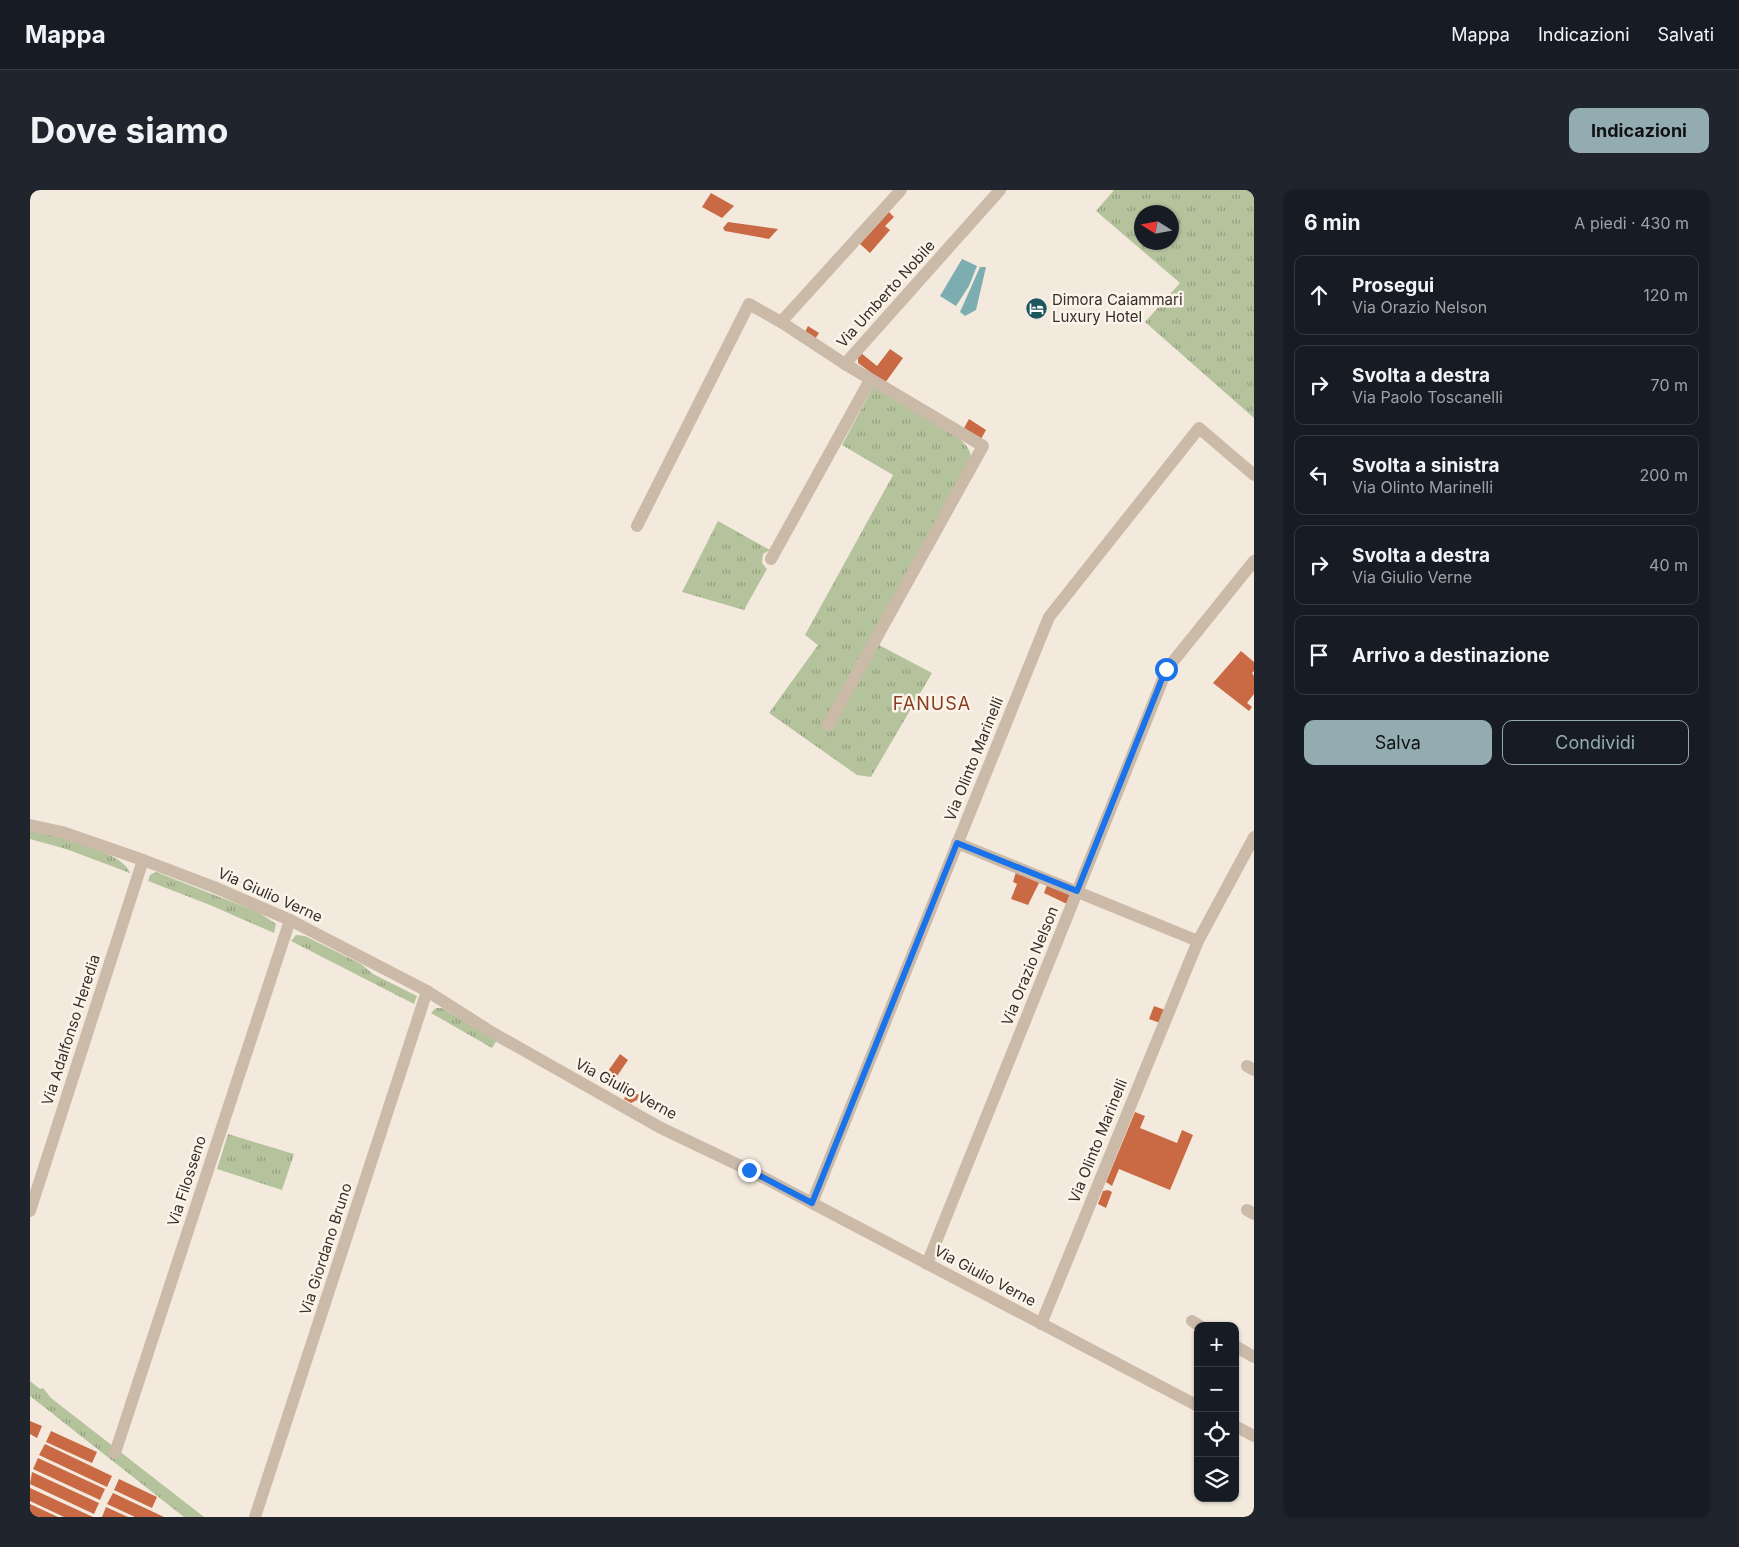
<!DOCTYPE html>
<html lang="it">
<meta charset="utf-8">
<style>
:root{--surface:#171b24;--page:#20242c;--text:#f1f3f6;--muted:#9ea1a6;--line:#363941;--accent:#92acb1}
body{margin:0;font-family:Inter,sans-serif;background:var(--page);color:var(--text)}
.controls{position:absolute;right:15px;bottom:15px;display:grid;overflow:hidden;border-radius:10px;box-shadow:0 1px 4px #0004}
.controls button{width:45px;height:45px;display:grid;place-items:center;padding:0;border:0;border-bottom:1px solid var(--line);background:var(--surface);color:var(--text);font:25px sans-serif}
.compass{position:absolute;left:1104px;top:15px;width:45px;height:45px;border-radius:50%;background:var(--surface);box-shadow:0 1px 4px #0004;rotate:281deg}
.stop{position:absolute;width:15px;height:15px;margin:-11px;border:4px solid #1a73e8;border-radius:50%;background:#fff}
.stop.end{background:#1a73e8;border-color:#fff;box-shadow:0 1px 5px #0008}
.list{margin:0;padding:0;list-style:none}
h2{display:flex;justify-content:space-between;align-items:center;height:65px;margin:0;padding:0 20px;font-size:21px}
h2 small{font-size:16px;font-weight:400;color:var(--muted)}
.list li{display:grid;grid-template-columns:32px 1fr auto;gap:15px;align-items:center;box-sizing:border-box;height:80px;margin:0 10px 10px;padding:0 10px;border:1px solid var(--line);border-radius:10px}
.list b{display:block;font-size:19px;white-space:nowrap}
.list p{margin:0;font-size:16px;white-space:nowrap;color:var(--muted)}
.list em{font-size:16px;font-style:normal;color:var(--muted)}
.actions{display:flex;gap:10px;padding:15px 20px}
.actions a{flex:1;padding:11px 0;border:1px solid var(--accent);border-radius:10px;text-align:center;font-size:18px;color:var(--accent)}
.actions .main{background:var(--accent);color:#111}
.icon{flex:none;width:28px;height:28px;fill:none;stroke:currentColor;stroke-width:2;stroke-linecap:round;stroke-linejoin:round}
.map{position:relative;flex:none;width:1224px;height:1327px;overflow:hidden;border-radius:10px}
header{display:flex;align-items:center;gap:30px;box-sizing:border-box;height:70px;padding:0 25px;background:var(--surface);border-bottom:1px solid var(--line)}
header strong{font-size:24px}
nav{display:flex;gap:28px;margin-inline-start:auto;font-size:18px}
.intro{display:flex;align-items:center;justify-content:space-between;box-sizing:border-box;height:120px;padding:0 30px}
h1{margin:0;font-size:35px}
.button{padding:12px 22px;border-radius:10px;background:var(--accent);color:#111;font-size:18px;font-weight:700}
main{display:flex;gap:30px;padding:0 30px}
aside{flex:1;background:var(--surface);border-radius:10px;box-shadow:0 1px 4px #0004}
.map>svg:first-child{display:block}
</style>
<header>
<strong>Mappa</strong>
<nav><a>Mappa</a><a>Indicazioni</a><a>Salvati</a></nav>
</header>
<div class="intro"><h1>Dove siamo</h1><a class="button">Indicazioni</a></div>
<main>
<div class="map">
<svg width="1224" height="1327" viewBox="0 0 1224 1327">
<defs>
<pattern id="grass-tufts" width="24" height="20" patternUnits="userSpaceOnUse" patternTransform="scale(1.25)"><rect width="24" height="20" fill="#b5c39d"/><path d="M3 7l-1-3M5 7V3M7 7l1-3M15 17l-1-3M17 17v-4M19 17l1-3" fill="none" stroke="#949f80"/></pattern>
</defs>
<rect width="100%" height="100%" fill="#f3eadd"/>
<g fill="url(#grass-tufts)" fill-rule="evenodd">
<path d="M1084,0H1224V228L1115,132L1150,93L1066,21ZM1112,22H1142V52H1112Z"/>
<path d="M843,197L930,249C937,256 941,260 941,270L849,455L902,483L841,587L827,585L739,523L788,455L775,445L863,285L812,255Z"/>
<polygon points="688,331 740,360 733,364 732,373 737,379 714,420 652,402"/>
<path d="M0,640C21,645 94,661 100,683L36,659L0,649Z"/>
<polygon points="126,682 228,722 246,734 244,743 180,715 118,691 120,685"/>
<polygon points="266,745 275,746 331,774 343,784 387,806 384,814 261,751"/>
<polygon points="406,818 412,818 467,850 462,858 401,823"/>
<polygon points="198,944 264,964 252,1000 187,979"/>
<polygon points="0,1191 10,1199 13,1198 21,1208 174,1327 154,1327 0,1206"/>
</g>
<g fill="#7badb1">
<polygon points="932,69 947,76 939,96 926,116 910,106"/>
<polygon points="950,77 956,77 946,120 935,126 930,122"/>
</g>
<g fill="#c96a45">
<polygon points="681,3 704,16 692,28 672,17"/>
<polygon points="859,22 864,27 855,36 860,40 840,63 830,54"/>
<polygon points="698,32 748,39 739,49 695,41 693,38"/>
<polygon points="778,136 789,143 785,149 775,142"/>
<polygon points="860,159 873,168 855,193 828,173 828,167 831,163 847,176"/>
<polygon points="939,229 956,240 951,249 934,238"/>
<polygon points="1211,461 1224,472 1224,481 1222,483 1224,486 1224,504 1217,513 1222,517 1219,521 1183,493"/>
<polygon points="986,682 1010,691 998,715 981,709 987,694 983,692"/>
<polygon points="1017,695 1041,704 1037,714 1014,703"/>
<polygon points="1124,816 1135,820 1130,833 1119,829"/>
<polygon points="590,864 598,870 585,889 576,884"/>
<polygon points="599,900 609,905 607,910 601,913 594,909"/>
<polygon points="1105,922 1115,926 1110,938 1147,953 1152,940 1163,945 1140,1000 1089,979 1082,996 1076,992"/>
<polygon points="1078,1000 1082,1002 1076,1018 1068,1014 1073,1001"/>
<polygon points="0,1231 12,1236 7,1248 0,1244"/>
<polygon points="21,1241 67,1262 62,1273 16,1252"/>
<polygon points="15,1254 82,1286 77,1297 9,1265"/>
<polygon points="8,1268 75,1299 70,1310 3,1279"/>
<polygon points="2,1282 69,1313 64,1324 0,1294"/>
<polygon points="89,1289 127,1307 122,1318 84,1300"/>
<polygon points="0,1298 63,1327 34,1327 0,1311"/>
<polygon points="83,1303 134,1327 105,1327 77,1314"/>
<polygon points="0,1314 28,1327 0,1327"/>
<polygon points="76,1317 98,1327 72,1327"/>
</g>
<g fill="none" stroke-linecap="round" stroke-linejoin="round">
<g stroke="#ccbaa9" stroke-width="12">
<polyline points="871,0 751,132 815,174 970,0"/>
<polyline points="607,336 719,114 751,132"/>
<polyline points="741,369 840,190"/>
<polyline points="798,535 953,256 815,174"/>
<polyline points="0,635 32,642 113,670 184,697 260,730 397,801 463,843 631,938 719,980 1168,1216"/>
<polyline points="927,653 1168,751"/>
<polyline points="1217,876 1224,880"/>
<polyline points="782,1013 1019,427 1169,238 1224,285"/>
<polyline points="1217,1020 1224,1024"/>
<polyline points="0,1021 113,670"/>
<polyline points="897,1074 1137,479 1224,371"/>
<polyline points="1162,1131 1170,1136"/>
<polyline points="1011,1134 1168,751 1224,647"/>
<polyline points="1205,1156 1224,1167"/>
<polyline points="1205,1236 1224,1246"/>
<polyline points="85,1263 260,730"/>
<polyline points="225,1327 397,801"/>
</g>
</g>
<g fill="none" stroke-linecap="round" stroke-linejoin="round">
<polyline stroke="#1a73e8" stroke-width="6" points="719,980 782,1013 927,653 1047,701 1136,479"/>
</g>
<defs>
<symbol id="hotel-disc" viewBox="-11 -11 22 22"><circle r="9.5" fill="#1d565c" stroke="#faf4ea"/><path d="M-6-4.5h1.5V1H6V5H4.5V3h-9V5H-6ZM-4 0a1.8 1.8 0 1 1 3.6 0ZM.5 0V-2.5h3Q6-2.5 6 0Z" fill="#fff"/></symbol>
</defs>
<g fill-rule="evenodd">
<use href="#hotel-disc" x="994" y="106" width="25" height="25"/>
</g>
<g text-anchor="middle" stroke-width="5" stroke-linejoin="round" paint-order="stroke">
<g font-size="15" fill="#392e29" stroke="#faf4ea">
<text transform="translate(856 104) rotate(-48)" y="5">Via Umberto Nobile</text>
<text transform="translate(944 569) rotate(-68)" y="5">Via Olinto Marinelli</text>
<text transform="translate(240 705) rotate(24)" y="5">Via Giulio Verne</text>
<text transform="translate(1000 776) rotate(-68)" y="5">Via Orazio Nelson</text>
<text transform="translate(41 840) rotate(-72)" y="5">Via Adalfonso Heredia</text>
<text transform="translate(596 899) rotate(28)" y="5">Via Giulio Verne</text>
<text transform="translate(1068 951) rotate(-68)" y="5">Via Olinto Marinelli</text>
<text transform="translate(157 991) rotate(-72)" y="5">Via Filosseno</text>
<text transform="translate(296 1059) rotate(-72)" y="5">Via Giordano Bruno</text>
<text transform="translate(955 1086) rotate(28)" y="5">Via Giulio Verne</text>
</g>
<g font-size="15" fill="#392e29" stroke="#faf4ea" text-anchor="start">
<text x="1022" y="115">Dimora Caiammari<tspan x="1022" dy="17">Luxury Hotel</tspan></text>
</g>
<g font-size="18" letter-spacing="1" fill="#8b3c1f" stroke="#faf4ea">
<text x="902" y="520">FANUSA</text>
</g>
</g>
</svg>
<div class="controls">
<button>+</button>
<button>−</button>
<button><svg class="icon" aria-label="locate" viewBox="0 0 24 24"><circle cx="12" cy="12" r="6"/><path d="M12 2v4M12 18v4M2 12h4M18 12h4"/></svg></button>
<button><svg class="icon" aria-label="layers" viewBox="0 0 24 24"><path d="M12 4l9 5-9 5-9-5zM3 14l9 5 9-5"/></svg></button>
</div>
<svg class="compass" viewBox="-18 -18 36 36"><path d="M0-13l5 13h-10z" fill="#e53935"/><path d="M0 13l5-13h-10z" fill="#9ea1a6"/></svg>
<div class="stop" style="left:1136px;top:479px"></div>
<div class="stop end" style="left:719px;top:980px"></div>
</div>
<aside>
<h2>6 min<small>A piedi · 430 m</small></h2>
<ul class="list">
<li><svg class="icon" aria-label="ahead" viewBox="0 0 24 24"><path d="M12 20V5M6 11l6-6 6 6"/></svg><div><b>Prosegui</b><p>Via Orazio Nelson</p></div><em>120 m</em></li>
<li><svg class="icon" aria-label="right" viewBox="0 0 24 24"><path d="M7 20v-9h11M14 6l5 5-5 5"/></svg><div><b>Svolta a destra</b><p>Via Paolo Toscanelli</p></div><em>70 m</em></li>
<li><svg class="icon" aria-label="left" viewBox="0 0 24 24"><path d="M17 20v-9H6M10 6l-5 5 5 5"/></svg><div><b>Svolta a sinistra</b><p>Via Olinto Marinelli</p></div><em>200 m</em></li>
<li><svg class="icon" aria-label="right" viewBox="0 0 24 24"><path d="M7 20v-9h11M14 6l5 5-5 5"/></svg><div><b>Svolta a destra</b><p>Via Giulio Verne</p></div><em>40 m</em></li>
<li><svg class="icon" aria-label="arrive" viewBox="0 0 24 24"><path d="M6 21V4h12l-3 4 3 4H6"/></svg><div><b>Arrivo a destinazione</b></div></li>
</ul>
<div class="actions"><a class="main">Salva</a><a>Condividi</a></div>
</aside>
</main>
